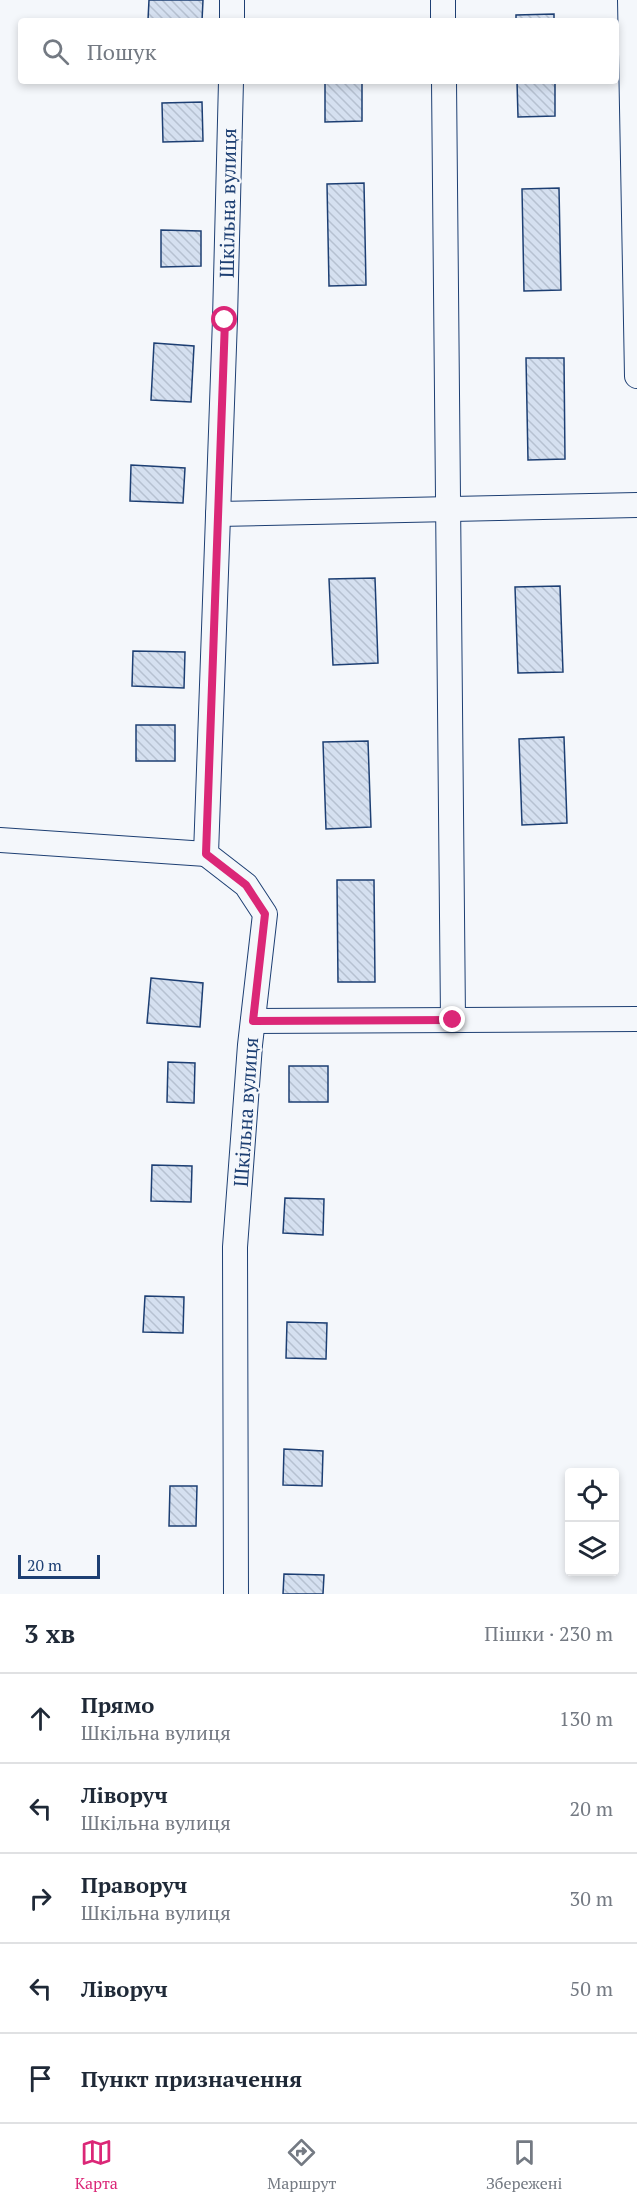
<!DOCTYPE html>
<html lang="uk">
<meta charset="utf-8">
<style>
:root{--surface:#fff;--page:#f2f2f3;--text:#1f2937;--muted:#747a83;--line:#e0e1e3;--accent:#db2777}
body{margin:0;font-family:"PT Serif",serif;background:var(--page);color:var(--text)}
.controls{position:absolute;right:18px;bottom:18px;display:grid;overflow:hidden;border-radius:6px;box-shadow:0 3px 9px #0003}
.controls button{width:54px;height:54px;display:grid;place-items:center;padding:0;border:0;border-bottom:2px solid var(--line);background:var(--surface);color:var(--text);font:30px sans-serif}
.scale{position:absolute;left:18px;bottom:15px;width:82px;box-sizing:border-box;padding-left:6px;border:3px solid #1d3f73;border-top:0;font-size:16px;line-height:21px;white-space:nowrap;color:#1d3f73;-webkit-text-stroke:4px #f4f7fb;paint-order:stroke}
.stop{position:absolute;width:18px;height:18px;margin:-14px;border:4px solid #db2777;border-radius:50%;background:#fff}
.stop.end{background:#db2777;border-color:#fff;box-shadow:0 2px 6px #0008}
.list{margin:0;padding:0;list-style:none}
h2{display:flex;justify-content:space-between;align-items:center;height:78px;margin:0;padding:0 24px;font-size:26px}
h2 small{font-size:20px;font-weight:400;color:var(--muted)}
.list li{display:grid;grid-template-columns:39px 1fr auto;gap:18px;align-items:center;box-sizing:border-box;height:90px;padding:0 24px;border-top:2px solid var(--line)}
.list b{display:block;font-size:22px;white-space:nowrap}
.list p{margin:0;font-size:20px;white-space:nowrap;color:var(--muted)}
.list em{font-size:20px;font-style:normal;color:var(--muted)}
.icon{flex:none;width:33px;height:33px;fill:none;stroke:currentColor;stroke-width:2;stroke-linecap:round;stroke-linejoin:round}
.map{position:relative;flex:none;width:637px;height:1594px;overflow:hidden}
.search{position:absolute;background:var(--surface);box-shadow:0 3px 9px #0003;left:18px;right:18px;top:18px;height:66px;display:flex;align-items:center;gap:15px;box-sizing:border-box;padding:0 21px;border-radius:6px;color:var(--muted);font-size:22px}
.sheet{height:528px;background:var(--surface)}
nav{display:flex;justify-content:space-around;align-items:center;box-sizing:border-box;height:84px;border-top:2px solid var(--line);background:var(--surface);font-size:16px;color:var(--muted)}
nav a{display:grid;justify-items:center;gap:3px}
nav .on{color:var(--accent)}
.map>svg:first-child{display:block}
</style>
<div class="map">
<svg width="637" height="1594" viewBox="0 0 637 1594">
<defs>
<pattern id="building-back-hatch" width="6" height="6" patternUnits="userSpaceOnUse" patternTransform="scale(1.5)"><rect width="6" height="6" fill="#d5e0f0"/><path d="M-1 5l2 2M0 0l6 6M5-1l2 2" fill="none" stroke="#b6c1d1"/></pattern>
</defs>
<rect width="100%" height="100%" fill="#f4f7fb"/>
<g fill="url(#building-back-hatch)" stroke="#1d3f73" stroke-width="1.5">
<polygon points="149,0 203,0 202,21 148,20"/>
<polygon points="554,14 554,21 516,21 516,15"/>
<polygon points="325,81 362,81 362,121 325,122"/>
<polygon points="517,81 555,81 555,116 518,117"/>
<polygon points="202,102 203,141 163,142 162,103"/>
<polygon points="364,183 366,285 329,286 327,184"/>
<polygon points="559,188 561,290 524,291 522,189"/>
<polygon points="161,230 201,231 201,266 161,267"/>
<polygon points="154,343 194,346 191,402 151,400"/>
<polygon points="526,358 564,358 565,459 528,460"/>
<polygon points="131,465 185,468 183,503 130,501"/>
<polygon points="375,578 378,663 333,665 329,579"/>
<polygon points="560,586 563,672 518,673 515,587"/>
<polygon points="133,651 185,652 184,688 132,686"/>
<rect x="136" y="725" width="39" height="36"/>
<polygon points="564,737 567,823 522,825 519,739"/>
<polygon points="368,741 371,827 326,829 323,742"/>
<polygon points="337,880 374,880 375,982 338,982"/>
<polygon points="151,978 203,983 200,1027 147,1023"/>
<polygon points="168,1062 195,1063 194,1103 167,1102"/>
<rect x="289" y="1066" width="39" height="36"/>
<polygon points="152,1165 192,1166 191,1202 151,1201"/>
<polygon points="285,1198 324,1199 323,1235 283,1233"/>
<polygon points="145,1296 184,1297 183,1333 143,1332"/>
<polygon points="287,1322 327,1323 326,1359 286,1358"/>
<polygon points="284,1449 323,1451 322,1486 283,1485"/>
<polygon points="170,1486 197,1486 196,1526 169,1526"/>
<polygon points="284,1574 324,1575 323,1594 283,1594"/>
</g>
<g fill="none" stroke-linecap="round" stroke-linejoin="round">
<defs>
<g id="street">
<polyline points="443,0 443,21"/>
<polyline points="630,0 637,376"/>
<polyline points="232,21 232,0"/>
<polyline points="231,81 225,319 206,854 246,885 265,914 250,1045 235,1247 236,1594"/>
<polyline points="444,81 453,1020"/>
<polyline points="218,514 637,505"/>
<polyline points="0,840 206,854"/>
<polyline points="253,1021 637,1019"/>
</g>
</defs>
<use href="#street" stroke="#1d3f73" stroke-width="26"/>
<use href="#street" stroke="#f4f7fb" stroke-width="24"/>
</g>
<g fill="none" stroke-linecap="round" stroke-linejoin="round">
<polyline stroke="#db2777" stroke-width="8" points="225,320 206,854 246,885 265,914 253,1021 453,1020"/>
</g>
<g text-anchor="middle" stroke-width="4.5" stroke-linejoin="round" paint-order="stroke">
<g font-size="20" fill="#1d3f73" stroke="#f4f7fb">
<text transform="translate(228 203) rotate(-89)" y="7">Шкільна вулиця</text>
<text transform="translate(246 1112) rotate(-86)" y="7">Шкільна вулиця</text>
</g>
</g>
</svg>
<div class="controls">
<button><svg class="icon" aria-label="locate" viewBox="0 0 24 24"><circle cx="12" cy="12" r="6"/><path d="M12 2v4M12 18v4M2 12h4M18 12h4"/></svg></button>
<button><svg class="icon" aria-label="layers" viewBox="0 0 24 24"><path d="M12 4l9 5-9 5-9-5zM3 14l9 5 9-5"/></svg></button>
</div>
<div class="scale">20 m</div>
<div class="stop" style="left:225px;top:320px"></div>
<div class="stop end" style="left:453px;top:1020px"></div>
<div class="search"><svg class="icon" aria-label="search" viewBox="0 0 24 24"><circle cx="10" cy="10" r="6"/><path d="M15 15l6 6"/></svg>Пошук</div>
</div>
<section class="sheet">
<h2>3 хв<small>Пішки · 230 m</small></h2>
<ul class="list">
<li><svg class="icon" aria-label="ahead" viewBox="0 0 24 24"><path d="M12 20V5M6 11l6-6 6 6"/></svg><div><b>Прямо</b><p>Шкільна вулиця</p></div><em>130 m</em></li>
<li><svg class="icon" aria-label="left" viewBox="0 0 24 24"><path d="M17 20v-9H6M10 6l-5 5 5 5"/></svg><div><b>Ліворуч</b><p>Шкільна вулиця</p></div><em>20 m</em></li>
<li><svg class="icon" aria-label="right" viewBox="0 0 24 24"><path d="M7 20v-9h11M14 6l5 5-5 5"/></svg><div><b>Праворуч</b><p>Шкільна вулиця</p></div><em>30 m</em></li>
<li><svg class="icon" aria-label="left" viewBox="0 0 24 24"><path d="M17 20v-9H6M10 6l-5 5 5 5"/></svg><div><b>Ліворуч</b></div><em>50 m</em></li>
<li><svg class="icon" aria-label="arrive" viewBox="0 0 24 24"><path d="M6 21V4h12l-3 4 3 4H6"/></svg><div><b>Пункт призначення</b></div></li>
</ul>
</section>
<nav>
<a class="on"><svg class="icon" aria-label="map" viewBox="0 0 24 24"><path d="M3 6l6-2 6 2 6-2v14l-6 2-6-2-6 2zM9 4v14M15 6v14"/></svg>Карта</a>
<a><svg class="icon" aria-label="directions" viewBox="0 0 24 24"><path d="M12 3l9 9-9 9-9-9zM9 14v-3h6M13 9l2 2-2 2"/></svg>Маршрут</a>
<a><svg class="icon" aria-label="saved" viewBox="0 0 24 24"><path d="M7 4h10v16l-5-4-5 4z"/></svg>Збережені</a>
</nav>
